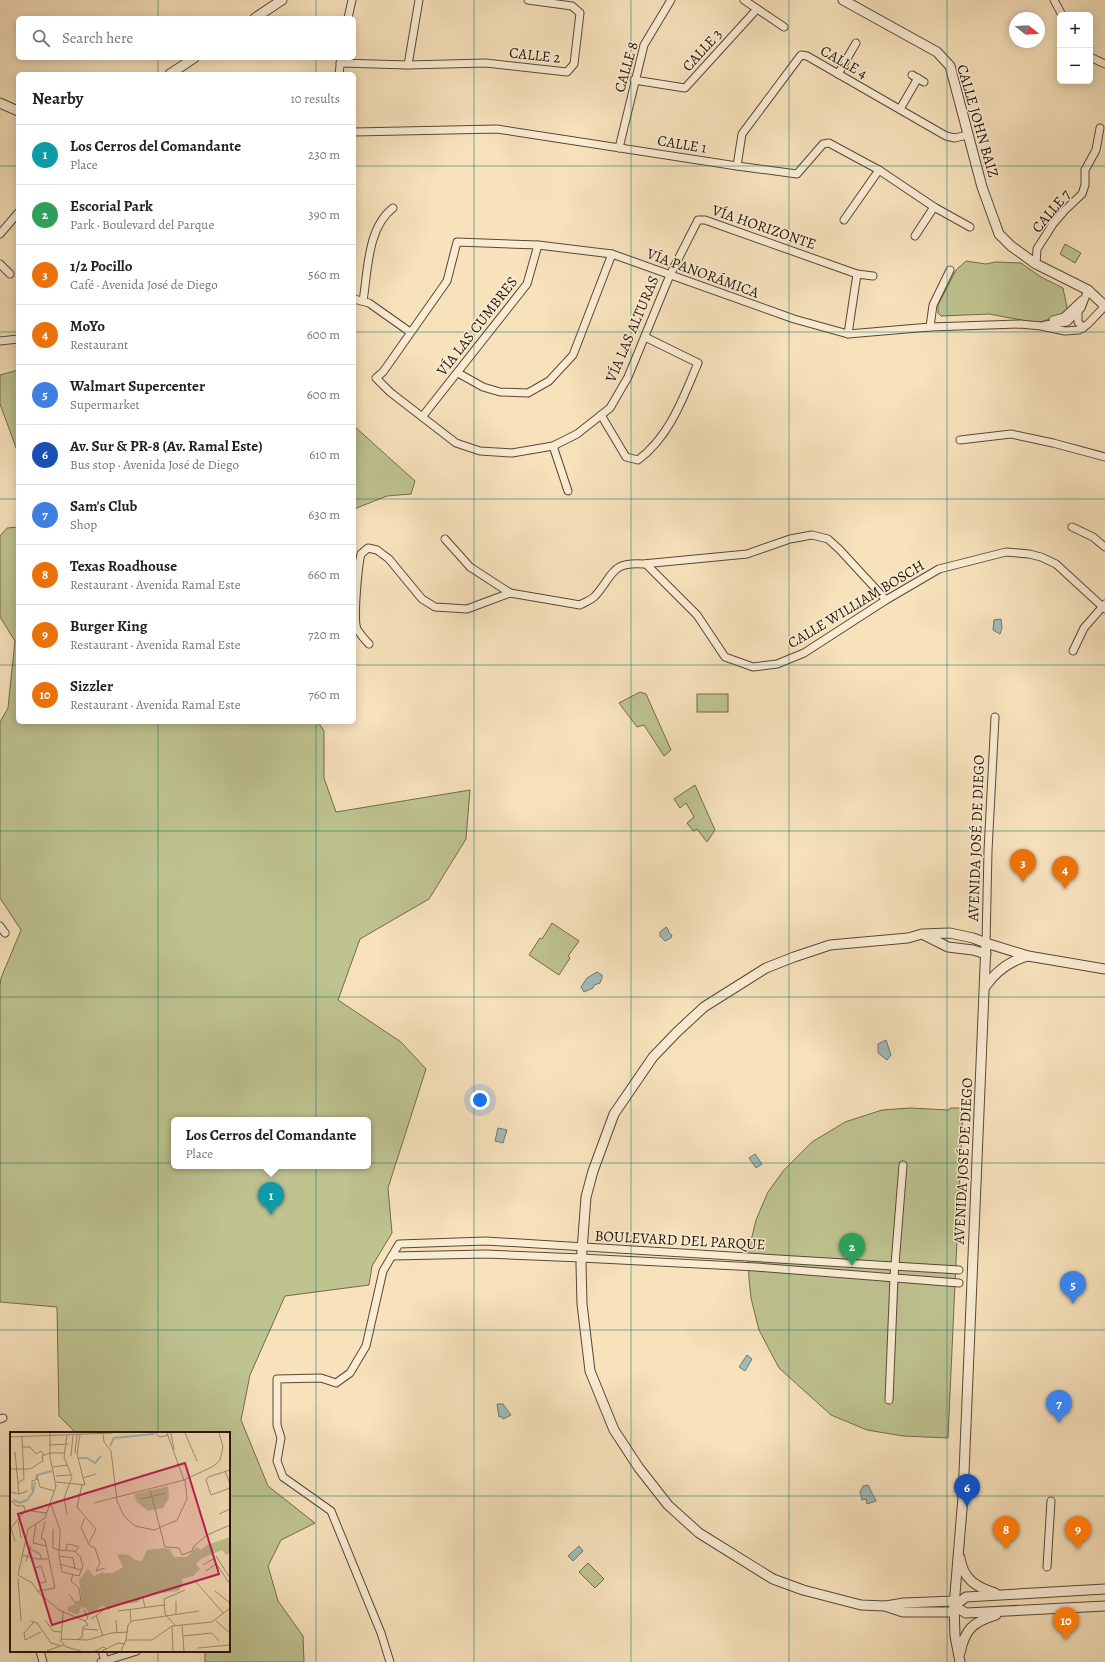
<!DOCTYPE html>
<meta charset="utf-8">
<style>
:root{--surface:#fff;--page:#f6f6f6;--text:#202124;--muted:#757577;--line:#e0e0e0;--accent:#8f2418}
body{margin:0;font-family:Alegreya,serif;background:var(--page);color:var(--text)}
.controls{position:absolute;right:12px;top:12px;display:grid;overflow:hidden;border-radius:6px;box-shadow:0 2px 10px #0003}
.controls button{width:36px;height:36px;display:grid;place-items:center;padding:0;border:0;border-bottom:1px solid var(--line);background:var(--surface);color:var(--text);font:20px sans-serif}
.compass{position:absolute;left:1009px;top:12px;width:36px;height:36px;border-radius:50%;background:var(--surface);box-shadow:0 2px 10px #0003;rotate:107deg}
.you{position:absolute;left:480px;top:1100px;width:14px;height:14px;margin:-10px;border:3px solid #fff;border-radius:50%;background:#1a73e8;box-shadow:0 0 0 6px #1a73e833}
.badge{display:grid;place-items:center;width:26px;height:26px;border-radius:50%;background:var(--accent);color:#fff;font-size:13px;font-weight:700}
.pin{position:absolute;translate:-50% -33px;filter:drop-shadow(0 1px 2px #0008)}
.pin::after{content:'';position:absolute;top:21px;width:14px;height:12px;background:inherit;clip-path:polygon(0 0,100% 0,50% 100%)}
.popup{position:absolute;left:171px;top:1117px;width:200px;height:52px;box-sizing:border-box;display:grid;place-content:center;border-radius:6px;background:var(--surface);filter:drop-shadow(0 1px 3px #0005);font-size:13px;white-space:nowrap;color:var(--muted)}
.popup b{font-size:15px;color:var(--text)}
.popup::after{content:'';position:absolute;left:50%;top:100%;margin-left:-8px;border:8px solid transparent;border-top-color:var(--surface)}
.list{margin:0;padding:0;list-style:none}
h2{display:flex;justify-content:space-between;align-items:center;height:52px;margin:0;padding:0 16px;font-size:17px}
h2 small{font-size:13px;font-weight:400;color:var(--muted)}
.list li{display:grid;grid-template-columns:26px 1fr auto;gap:12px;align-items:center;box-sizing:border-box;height:60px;padding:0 16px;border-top:1px solid var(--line)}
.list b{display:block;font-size:15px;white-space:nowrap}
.list p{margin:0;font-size:13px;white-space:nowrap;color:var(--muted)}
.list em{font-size:13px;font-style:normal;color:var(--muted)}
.icon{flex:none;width:22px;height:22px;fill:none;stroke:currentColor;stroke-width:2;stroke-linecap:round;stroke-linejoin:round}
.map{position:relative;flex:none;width:1105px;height:1662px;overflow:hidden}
.search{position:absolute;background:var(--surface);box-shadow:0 2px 10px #0003;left:16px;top:16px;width:340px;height:44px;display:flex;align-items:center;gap:10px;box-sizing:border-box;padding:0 14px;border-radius:6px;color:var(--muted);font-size:15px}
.panel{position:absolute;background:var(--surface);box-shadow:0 2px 10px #0003;left:16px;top:72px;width:340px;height:652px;border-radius:6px}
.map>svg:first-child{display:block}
</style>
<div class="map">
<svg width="1105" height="1662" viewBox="0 0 1105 1662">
<rect width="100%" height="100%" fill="#f7e2bc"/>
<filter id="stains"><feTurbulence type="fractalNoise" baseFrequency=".005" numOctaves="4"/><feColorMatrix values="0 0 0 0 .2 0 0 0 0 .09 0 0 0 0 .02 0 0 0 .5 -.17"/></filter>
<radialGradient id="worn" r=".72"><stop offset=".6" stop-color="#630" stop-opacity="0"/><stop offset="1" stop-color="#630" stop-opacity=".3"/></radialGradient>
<g fill="#bec390" stroke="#726b4e" fill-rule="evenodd">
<polygon points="1065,244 1081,253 1075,263 1060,254"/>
<polygon points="966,261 986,264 995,262 1021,263 1041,277 1063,288 1068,312 1063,315 1037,323 989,314 941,316 938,313 938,305 956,270"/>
<polygon points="18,370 18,453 0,404 0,375"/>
<polygon points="354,426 415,481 411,494 387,496 354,509"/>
<path d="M18,527V722H318L324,731V778L336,812L470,790L466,839L429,899L360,939L338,1000L401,1042L426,1069L388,1188L392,1233L372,1266L369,1285L285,1296L250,1375L241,1420L268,1486L315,1523L281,1540L268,1566L278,1601L303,1636L304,1662H205V1651H229V1433H76L59,1416L57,1307L0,1302V986L1,978L21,930L0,898V722L8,708L15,641L0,617V536L7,528ZM174,1120H368V1166H174Z"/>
<polygon points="640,692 646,694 671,750 664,756 644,725 637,727 619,703"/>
<rect x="697" y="694" width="31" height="18"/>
<polygon points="695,785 715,830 707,842 697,829 693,831 687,823 694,817 686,803 680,808 674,799"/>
<polygon points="552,923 579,941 568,956 570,958 559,975 529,955 540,938 542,939"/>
<polygon points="910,1108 949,1110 950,1108 963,1108 948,1438 903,1436 867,1430 831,1415 779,1368 759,1330 751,1298 749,1279 748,1253 756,1220 768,1192 784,1170 812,1142 845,1122 882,1110"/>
<polygon points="588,1563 604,1579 595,1588 579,1572"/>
</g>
<g fill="#a0bcba" stroke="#6f7874">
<polygon points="1001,619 1002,628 1000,634 993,630 994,620"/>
<polygon points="666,927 668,929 669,933 672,935 671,938 665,941 660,936 660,932"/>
<polygon points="597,972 602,975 602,978 600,983 594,985 593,988 584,992 581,987 587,978"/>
<polygon points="886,1040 891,1055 887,1060 878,1053 878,1044"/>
<polygon points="498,1128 507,1130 503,1143 495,1141"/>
<polygon points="755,1154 762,1164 756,1168 749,1158"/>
<polygon points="747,1355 752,1359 745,1371 739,1367"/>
<polygon points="497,1404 503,1404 511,1415 503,1419 501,1416 499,1417"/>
<polygon points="868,1485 876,1501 867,1504 866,1499 862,1500 860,1492 863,1486"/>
<polygon points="579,1546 583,1551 573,1561 568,1556"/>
</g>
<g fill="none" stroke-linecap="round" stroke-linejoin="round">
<defs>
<g id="minor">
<polyline points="419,0 408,65 486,63 567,72 574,64 580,13 572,6 528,0"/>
<polyline points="744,0 784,27"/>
<polyline points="1054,0 1062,15"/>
<polyline points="348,18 352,0"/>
<polyline points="1090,57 1105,64"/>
<polyline points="340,63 408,65"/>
<polyline points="339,74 341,58"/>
<polyline points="838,74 856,43"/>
<polyline points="912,75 924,82"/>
<polyline points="634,80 685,88 757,9"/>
<polyline points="900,109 918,78"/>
<polyline points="354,132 497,129 737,166 797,174 823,144 829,143 879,170 934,207 970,227"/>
<polyline points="619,148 644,45 671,0"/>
<polyline points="737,166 742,134 801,55 807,56 946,136 955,138 967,135"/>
<polyline points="844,220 879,170"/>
<polyline points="0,234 18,213"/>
<polyline points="915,236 934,207"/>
<polyline points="0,264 10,274"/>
<polyline points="1036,264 1037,249 1053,224 1065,210 1082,194 1085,185 1085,170 1096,150 1100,128"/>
<polyline points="873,276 857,274 705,220 698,220 670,275 628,377 610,408 577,434 553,446 512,453 480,451 456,443 390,392 376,378 383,372 447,281 457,242 538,245 612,254 794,319 848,334 930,327 1020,324 1041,326 1065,331 1079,330 1088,324 1105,306"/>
<polyline points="354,299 369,303 410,332"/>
<path d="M363,301C368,271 367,228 393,208"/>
<polyline points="1078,313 1078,322 1083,328"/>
<polyline points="1053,320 1064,317 1082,300"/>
<polyline points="1045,325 1067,322 1081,308 1088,290"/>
<polyline points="930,327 933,305 950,270"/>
<polyline points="848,334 857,274"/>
<polyline points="0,341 18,339"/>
<polyline points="458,373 483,387 500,392 528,393 549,381 573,355 612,254"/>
<path d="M601,415L626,457L638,460C670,436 683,398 698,363L645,337"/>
<polyline points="422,417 527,284 538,245"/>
<polyline points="960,440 1011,434 1053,443 1105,457"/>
<polyline points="553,446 568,491"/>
<polyline points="1072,527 1093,537 1105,547"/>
<polyline points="445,539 470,567 510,593"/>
<polyline points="646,564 697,615 725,657 753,667 777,664 804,653 886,600 939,569 1006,552 1029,554 1041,557 1056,564 1105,609"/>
<path d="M369,644C365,640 360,634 357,629C353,619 358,566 361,554L368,548L377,550L389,559L422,599L435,607L467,609L510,593L580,605C585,602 592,600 596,595C614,574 611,562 643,564L747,554L790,539L812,535L828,539L840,550L886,600"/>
<polyline points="1073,651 1084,628 1105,604"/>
<polyline points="0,926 5,933"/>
<polyline points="986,943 988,851 995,717"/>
<polyline points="392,1256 486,1254 581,1258 756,1267 959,1283"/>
<polyline points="889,1400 894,1277 903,1165"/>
<polyline points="0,1419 3,1418"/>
<polyline points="1047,1567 1051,1501"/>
<polyline points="40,1651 43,1662"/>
<polyline points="102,1651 105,1661"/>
<polyline points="101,1662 137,1651"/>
<polyline points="390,1662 381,1633 331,1511 283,1477 277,1461 281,1438 277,1425 277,1379 321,1378 336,1383 350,1373 366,1346 383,1271 399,1244 486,1241 959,1270"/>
</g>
<g id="tertiary">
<polyline points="843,0 937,52 950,66 982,187 999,234 1011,246 1036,264 1088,290 1105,306"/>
<polyline points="255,18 282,0"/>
<polyline points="170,74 194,58"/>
<polyline points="0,103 18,111"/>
<polyline points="924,935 948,947 973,950 986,954"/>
<path d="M985,987C996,971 1009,961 1028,956"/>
<path d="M960,1558C963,1579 976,1587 995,1593"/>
<polyline points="886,1606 904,1603 954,1601"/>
<polyline points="954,1606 966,1597 1105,1589"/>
<polyline points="954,1606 966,1613 1105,1606"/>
<polyline points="954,1612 903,1612 885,1606 861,1605 803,1590 773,1579 699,1533 668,1505 639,1468 614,1430 590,1371 582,1304 581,1264 586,1197 593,1171 614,1114 653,1057 677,1032 704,1007 766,968 794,957 830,945 908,938 922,934 950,933 973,938 986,943 1028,956 1105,969"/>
<path d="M960,1653C965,1629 973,1622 996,1615"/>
<polyline points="960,1662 955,1636 954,1606 963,1497 986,943"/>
</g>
</defs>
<use href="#minor" stroke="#5a4737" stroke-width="9"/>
<use href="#tertiary" stroke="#5a4737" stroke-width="11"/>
<use href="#minor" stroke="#faecd3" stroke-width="7"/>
<use href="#tertiary" stroke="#faecd3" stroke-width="9"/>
</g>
<path fill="none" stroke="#0f766e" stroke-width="1" stroke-opacity="0.55" d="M158,0V18M316,0V18M474,0V1662M631,0V1662M789,0V1662M947,0V1662M158,58V74M316,58V74M0,166H18M354,166H1105M0,332H18M354,332H1105M0,499H18M354,499H1105M0,665H18M354,665H1105M158,722V1433M316,722V1662M0,831H1105M0,997H1105M0,1163H1105M0,1330H1105M0,1496H11M229,1496H1105M158,1651V1662"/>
<g text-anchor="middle" stroke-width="3" stroke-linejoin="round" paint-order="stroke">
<g font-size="15" fill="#25130b" stroke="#faecd3">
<text transform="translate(702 50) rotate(-48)" y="5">CALLE 3</text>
<text transform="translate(535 55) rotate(6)" y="5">CALLE 2</text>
<text transform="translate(844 62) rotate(30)" y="5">CALLE 4</text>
<text transform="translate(626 67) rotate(-74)" y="5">CALLE 8</text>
<text transform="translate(978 121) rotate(74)" y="5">CALLE JOHN BAIZ</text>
<text transform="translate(682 144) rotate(9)" y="5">CALLE 1</text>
<text transform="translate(1051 211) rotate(-50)" y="5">CALLE 7</text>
<text transform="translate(764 227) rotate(19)" y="5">VÍA HORIZONTE</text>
<text transform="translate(703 273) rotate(20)" y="5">VÍA PANORÁMICA</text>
<text transform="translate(477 326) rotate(-52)" y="5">VÍA LAS CUMBRES</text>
<text transform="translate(632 329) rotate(-67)" y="5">VÍA LAS ALTURAS</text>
<text transform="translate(856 604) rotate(-31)" y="5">CALLE WILLIAM BOSCH</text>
<text transform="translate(976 838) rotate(-88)" y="5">AVENIDA JOSÉ DE DIEGO</text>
<text transform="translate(963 1161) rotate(-87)" y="5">AVENIDA JOSÉ DE DIEGO</text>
<text transform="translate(680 1240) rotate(3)" y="5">BOULEVARD DEL PARQUE</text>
</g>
</g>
<g transform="translate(10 1432)">
<rect width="220" height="220" fill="#f7e2bc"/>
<path d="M158,54L159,66L153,76L138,79L127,70L124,62ZM220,105V121L216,123L212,118L192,126L186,132L190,137L183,144L172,147L173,153L168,159L135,163L127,171L106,172L98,178L93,173L80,183L76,176L71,175L68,183L58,179V175L72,169L69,148L78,137L84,144L91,141H103L113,135L107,122L119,123L125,128L132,129L137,118L154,116L160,117L164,125H177L186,115L191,118L197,113Z" fill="#bec390"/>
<path fill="none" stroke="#a0bcba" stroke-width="2" d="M100,14L104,6L144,2M69,26H77L85,31L91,24M26,47L27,43L42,39M3,68L10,71L17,68L23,60L25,50"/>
<path fill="none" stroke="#a38f75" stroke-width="1" d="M40,1V25L46,54L35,86L18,97L8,143L22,151L29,161L49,178L75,189L78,186L74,178M93,1L94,10L101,19L107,69L114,84L125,94L144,98L167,88L177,67L175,48M145,1L150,5L159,3M157,1L174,48M161,1L164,18M175,1L187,29M0,5L102,1M39,13L59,12M13,15H20L26,22L31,19L34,23M5,20L9,62M40,21H54M65,21L67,3M61,24L63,3M43,35L57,33M0,37H20L33,29L32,24L40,21M220,38L198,45L196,48L201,63L220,56M215,39L220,52M27,44L30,55L45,59M46,44L61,43M73,46L86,42M46,50L75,53L67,22L70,3M8,51L14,47L12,5M72,53L67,75L86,97L79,111M22,58V49L28,47M140,58L155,115L169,116L172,123L182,119L184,114L197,103L220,93M0,60L9,62L18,59M131,67L156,61M0,68L7,74H14L15,79L0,97M84,71L174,48L204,34L210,28L213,15L209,1M39,73L42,75L50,98V104L49,118V124L52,140L69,144L73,134L70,124L64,119H61L49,118L43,116V97M21,79L36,81M209,82L220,77M57,83L54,66L62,45L54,25L57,3M75,86L71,95L79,113L85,116L90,131L86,139L95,136M8,89L11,106M26,92L23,111L36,114M1,96L5,109M20,117L30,122L31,127M56,118L57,112L63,113L69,115L65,120M12,123L27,127H38M49,124L63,126L65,136M206,124L220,146M16,129L21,114M50,132L71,138M193,133L203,127L220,152M31,134L36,150L29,151L25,136ZM196,139L206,132M8,146L11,189M185,149L214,182M28,159L45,156L35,108L31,106L35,89M205,159L220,171M59,162L65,171L71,169L69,156L61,149L63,142M166,169V182M135,175L133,167L136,164M120,178L121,190M108,179L154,173M53,180L51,209L56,215L71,219M86,183L93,204M81,187L94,178M35,188L43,199L51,200M106,188L107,201M21,189L27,191L41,211L51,214L54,213M206,189L220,201M24,190L14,201L15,208L31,200M165,193L155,182L154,167L175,158M172,193L174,219M162,194L163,219M73,197L88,198M173,204L202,201L209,209M51,207L78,208L101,201L118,200M67,208L72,205L73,195L78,193L75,189M116,208L118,193L122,189L189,179M188,216L220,213M37,219L50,214M85,219L93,215L97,217M92,219L108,211L115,212M111,219L116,208H142L162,194L202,190L220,176"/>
<path fill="#c2185b" fill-opacity="0.15" stroke="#c2185b" stroke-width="2" d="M175,31L209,142L42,193L8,82Z"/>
<rect width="220" height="220" fill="none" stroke="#25130b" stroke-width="2"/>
</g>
<rect width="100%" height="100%" filter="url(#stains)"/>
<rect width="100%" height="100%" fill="url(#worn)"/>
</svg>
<div class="controls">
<button>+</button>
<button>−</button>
</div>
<svg class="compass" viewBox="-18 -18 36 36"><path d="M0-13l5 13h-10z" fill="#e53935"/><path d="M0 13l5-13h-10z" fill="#757577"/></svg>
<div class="you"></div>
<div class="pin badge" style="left:271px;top:1215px;background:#0f9aa8">1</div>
<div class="popup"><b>Los Cerros del Comandante</b>Place</div>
<div class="pin badge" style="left:852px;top:1266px;background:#2e9e5b">2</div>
<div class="pin badge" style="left:1023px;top:882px;background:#e8710a">3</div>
<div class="pin badge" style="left:1065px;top:889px;background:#e8710a">4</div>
<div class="pin badge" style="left:1073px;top:1304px;background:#3f7fe0">5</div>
<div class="pin badge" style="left:967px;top:1507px;background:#1a4fb4">6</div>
<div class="pin badge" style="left:1059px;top:1423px;background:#3f7fe0">7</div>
<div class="pin badge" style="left:1006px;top:1549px;background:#e8710a">8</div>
<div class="pin badge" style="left:1078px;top:1549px;background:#e8710a">9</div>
<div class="pin badge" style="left:1066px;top:1640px;background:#e8710a">10</div>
<div class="search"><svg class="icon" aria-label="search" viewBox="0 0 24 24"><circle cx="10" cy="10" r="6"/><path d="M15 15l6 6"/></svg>Search here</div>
<section class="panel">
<h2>Nearby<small>10 results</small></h2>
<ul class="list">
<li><span class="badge" style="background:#0f9aa8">1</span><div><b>Los Cerros del Comandante</b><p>Place</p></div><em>230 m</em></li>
<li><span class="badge" style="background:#2e9e5b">2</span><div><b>Escorial Park</b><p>Park · Boulevard del Parque</p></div><em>390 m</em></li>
<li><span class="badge" style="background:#e8710a">3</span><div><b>1/2 Pocillo</b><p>Café · Avenida José de Diego</p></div><em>560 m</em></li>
<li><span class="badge" style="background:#e8710a">4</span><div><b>MoYo</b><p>Restaurant</p></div><em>600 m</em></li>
<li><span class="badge" style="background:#3f7fe0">5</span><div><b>Walmart Supercenter</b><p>Supermarket</p></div><em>600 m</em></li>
<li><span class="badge" style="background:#1a4fb4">6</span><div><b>Av. Sur &amp; PR-8 (Av. Ramal Este)</b><p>Bus stop · Avenida José de Diego</p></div><em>610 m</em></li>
<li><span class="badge" style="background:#3f7fe0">7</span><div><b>Sam's Club</b><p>Shop</p></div><em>630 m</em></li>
<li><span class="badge" style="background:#e8710a">8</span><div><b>Texas Roadhouse</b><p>Restaurant · Avenida Ramal Este</p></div><em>660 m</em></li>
<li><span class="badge" style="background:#e8710a">9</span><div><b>Burger King</b><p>Restaurant · Avenida Ramal Este</p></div><em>720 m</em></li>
<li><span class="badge" style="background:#e8710a">10</span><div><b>Sizzler</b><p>Restaurant · Avenida Ramal Este</p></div><em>760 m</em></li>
</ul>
</section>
</div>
